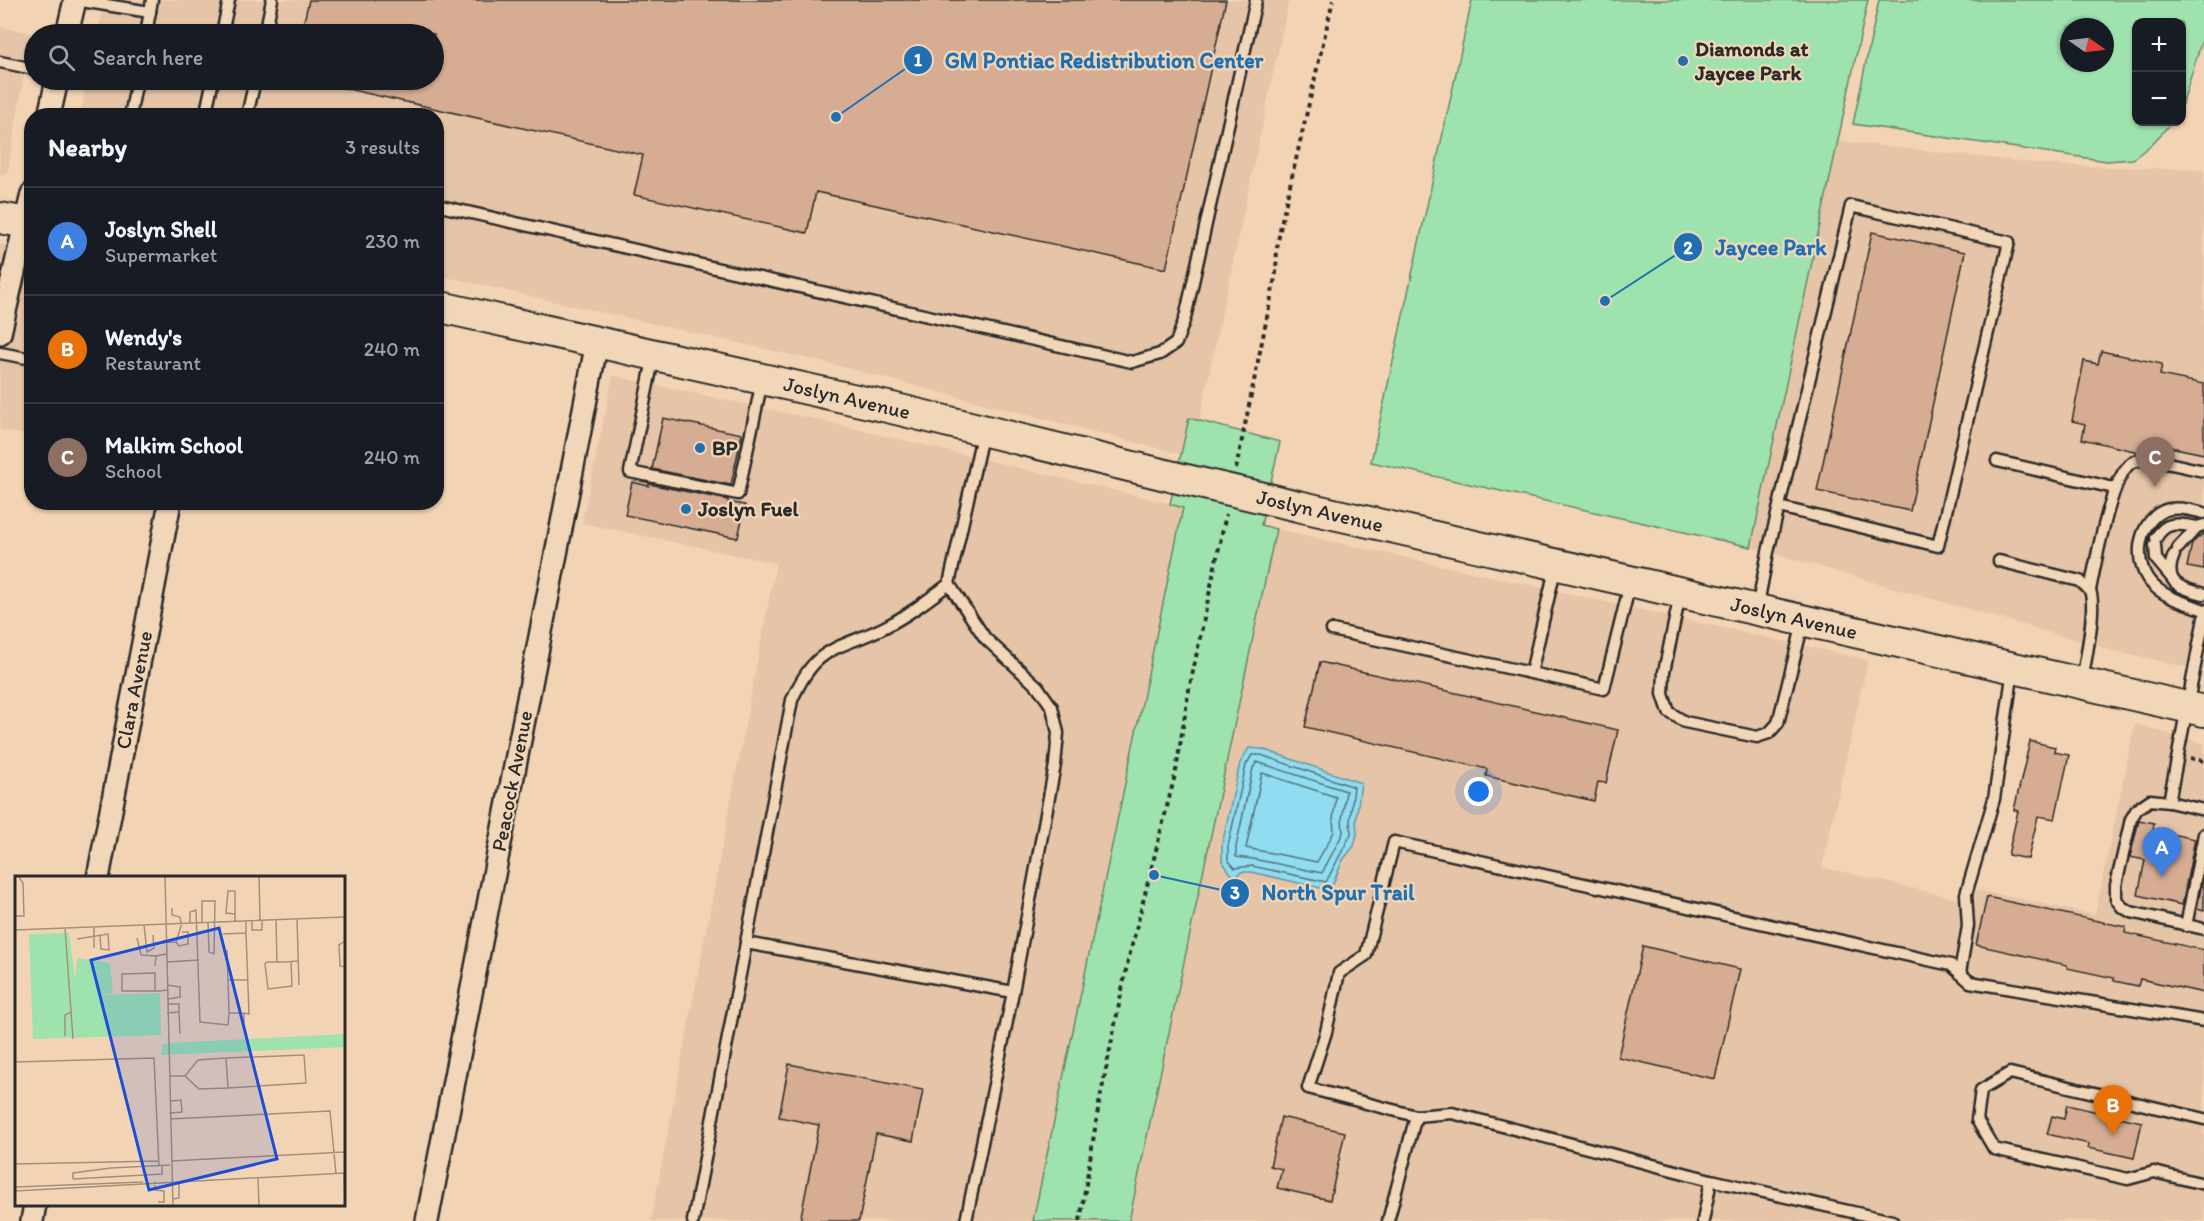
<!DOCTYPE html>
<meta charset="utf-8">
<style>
:root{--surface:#171b24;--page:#20242c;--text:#f1f3f6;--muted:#9ea1a6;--line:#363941;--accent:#1f6fb2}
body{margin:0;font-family:Itim,sans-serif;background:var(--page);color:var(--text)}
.controls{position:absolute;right:18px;top:18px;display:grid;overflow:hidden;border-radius:12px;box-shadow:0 2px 4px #0004}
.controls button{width:54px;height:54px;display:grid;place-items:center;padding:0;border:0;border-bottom:2px solid var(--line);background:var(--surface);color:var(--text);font:30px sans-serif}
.compass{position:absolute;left:2060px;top:18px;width:54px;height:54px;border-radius:50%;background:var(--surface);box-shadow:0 2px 4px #0004;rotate:104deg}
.you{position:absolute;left:1479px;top:792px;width:21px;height:21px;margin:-15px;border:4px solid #fff;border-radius:50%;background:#1a73e8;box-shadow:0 0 0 9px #1a73e833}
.badge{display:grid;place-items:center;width:39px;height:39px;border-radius:50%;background:var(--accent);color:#fff;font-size:20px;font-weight:700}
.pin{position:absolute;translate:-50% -50px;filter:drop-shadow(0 2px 3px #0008)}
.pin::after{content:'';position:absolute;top:32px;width:21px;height:18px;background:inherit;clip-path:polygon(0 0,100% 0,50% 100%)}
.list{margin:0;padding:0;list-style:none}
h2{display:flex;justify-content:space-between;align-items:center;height:78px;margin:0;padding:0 24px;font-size:26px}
h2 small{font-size:20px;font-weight:400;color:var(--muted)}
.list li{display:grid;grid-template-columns:39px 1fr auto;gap:18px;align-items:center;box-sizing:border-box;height:108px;padding:0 24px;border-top:2px solid var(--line)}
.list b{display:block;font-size:22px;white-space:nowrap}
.list p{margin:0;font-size:20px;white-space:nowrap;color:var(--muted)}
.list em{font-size:20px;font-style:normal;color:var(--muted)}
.icon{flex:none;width:33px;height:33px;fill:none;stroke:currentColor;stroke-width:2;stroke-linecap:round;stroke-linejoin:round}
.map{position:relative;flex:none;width:2204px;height:1221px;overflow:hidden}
.search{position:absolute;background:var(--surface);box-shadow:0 2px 4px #0004;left:24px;top:24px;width:420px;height:66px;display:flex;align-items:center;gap:15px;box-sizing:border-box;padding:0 21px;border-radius:33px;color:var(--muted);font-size:22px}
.panel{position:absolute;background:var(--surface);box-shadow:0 2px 4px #0004;left:24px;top:108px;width:420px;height:402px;border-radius:24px}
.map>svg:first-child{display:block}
</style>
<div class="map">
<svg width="2204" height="1221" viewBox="0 0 2204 1221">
<rect width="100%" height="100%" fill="#f2d3b4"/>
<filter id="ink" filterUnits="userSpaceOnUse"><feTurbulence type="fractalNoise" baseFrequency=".0167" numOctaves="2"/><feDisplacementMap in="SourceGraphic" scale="12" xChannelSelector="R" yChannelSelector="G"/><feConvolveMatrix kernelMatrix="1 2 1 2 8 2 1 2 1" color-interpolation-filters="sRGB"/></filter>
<g filter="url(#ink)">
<g fill="#e6c4a7">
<polygon points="106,0 1289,0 1199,421 1189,418 1181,454 827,363 437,275 436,116 80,116 87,80 434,80 434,34 97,34"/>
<polygon points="0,27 31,33 8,171 0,177"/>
<polygon points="1838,141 2051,165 2204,170 2204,671 2114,651 1751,547"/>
<polygon points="0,244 31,250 31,436 0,430"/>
<polygon points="613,376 805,417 1184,507 1033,1221 651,1221 776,563 582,523"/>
<polygon points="1276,529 1868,660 1822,867 1967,901 1972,889 2095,915 2135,724 2204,744 2204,1221 1129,1221"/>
</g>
<g fill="#9ee2ae" stroke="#64866c" stroke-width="1.5" fill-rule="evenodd">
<polygon points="1472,0 1868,0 1751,547 1371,462"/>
<path d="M1879,0H2204V34L2182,105V22H2136V122H2172L2152,144L2133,159L2107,161L1853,124ZM2069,27H2105V63H2069Z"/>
<polygon points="1189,418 1280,442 1261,525 1276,529 1129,1221 1033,1221 1183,508 1170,504"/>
</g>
<polygon fill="#90dcf0" stroke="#6895a1" stroke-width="1.5" points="1249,748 1262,749 1361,783 1356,820 1357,834 1354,846 1343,860 1331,888 1325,889 1251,872 1241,872 1234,878 1222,861 1222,845 1240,763"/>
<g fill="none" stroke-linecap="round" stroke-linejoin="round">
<g stroke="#53727a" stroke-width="1.5">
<polygon points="1252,755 1261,755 1354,787 1350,820 1351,834 1326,882 1252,866 1235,868 1228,860 1228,846 1246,765"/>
<polygon points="1257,762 1346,791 1342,819 1343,833 1322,873 1253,859 1236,857 1236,847 1253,768"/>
<polygon points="1262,773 1336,797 1333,819 1334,832 1317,862 1246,848"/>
</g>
</g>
<g fill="#d6ac92" stroke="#2b2b2b" stroke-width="1.5">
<polygon points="309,0 1226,0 1166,269 816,192 807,233 634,195 643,155 334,86 335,80 434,80 434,34 301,34"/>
<polygon points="1872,232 1965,252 1910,511 1817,491"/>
<polygon points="2101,351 2162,364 2160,375 2204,384 2204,454 2146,442 2143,453 2082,439 2085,424 2072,421 2084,361 2098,364"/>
<polygon points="663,418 742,434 731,485 652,469"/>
<polygon points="632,482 649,486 649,484 728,500 728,502 745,505 738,538 625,515"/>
<polygon points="2204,533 2204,570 2187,567 2192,543"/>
<polygon points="1320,662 1618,730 1606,783 1598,782 1594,801 1486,776 1487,769 1305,727"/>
<polygon points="2030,741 2055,747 2054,752 2069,755 2055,819 2038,816 2028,859 2008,855 2018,811 2014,810"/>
<polygon points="2139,820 2154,823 2153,830 2195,839 2182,905 2138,895 2145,860 2130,857"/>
<polygon points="2204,873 2204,910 2197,908"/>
<polygon points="1987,897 2126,927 2125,933 2204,950 2204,993 2140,979 2138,986 2114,981 2114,978 2067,968 2067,965 1976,945"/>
<polygon points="1643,946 1740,969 1715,1079 1618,1057"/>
<polygon points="789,1064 923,1090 913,1141 876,1134 859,1221 800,1221 819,1125 779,1117"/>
<polygon points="2067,1105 2142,1122 2134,1158 2088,1148 2089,1144 2047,1134 2052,1116 2064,1119"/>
<polygon points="1281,1117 1345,1132 1330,1200 1277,1188 1282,1169 1270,1166"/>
</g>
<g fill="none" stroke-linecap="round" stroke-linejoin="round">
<defs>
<g id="lane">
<polyline points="75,0 150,12"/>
<polyline points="146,34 152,0"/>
<polyline points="222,34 229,0"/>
<polyline points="265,34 272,0"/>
<polyline points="0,62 34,69"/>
<polyline points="130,116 137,80"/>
<polyline points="205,116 213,80"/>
<polyline points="247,116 255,80"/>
<polyline points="436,205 1132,362 1160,354 1176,343 1185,318 1256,0"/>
<polyline points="0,353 32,359"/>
<polyline points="654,355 630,472 738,494 762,381"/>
<polyline points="1997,461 2114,488"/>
<path d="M2204,513C2193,510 2173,506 2163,511C2136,524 2132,566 2154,586C2168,599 2187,603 2204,610"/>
<path d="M2156,538C2166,520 2179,524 2197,527"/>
<polyline points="2155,545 2156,559 2172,578"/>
<polyline points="2178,548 2197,527 2204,525"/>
<path d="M2174,555C2162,583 2181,589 2204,594"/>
<path d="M1999,561L2080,581C2083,584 2088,588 2090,591C2097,608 2085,662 2082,681"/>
<polyline points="1556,565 1531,673 1604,689 1630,584"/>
<path d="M949,584C928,600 907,616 883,628C835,651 816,645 792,700L746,943L1013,992L1055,765L1058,733L1052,707L1038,687L985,638L949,584L983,431"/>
<path d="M2090,590C2095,566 2112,467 2135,461C2148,457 2189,468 2204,471"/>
<polyline points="1680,595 1664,672 1663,694 1669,712 1685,722 1757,737 1769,733 1778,723 1803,623"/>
<polyline points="1757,609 1768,552 1851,206 2009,242 1938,546 1779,507"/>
<polyline points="2204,618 2169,802 2204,810"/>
<polyline points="1332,630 1531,673"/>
<polyline points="2169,802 2150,800 2137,809 2131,819 2116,885 2116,899 2122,907 2131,912 2204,929"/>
<polyline points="2186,926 2204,834"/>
<polyline points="1960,973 1968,926 1966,894 1994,799 2013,670"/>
<polyline points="1416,1116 1452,1113 1711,1180 1703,1221"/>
<polyline points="2204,1119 2010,1073 1981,1090 1977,1120 1994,1149 2128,1179 2154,1172 2204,1184"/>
<polyline points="1711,1180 1892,1221"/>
<polyline points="693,1221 746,943"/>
<polyline points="966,1221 1013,992"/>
<polyline points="1388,1221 1416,1116 1308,1088 1326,1032 1339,973 1366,955 1394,842 1951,965 1970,982 2204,1021"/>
</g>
<g id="street">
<polyline points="67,34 75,0"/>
<polyline points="49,116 57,80"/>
<polyline points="0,333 32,194"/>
<polyline points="98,878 170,502"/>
<polyline points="32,1221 35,1204"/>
<polyline points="427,1221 597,342"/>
</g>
<g id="secondary">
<polyline points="0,218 32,224"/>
<polyline points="436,306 892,408 1174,477"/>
<polyline points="1298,506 2204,711"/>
</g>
</defs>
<use href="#lane" stroke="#2b2b2b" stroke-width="15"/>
<use href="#street" stroke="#2b2b2b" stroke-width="26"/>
<use href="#secondary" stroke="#2b2b2b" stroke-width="34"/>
<g stroke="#2b2b2b" stroke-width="4" stroke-dasharray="4.5 4.5" stroke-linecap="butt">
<polyline points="1236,469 1276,273 1277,248 1281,224 1333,0"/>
<polyline points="2190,758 2204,761"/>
<polyline points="1080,1221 1099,1104 1127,965 1176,771 1188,695 1226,514"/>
</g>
<use href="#lane" stroke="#f1d7b8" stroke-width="10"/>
<use href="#street" stroke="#f1d7b8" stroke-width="21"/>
<use href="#secondary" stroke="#f1d7b8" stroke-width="30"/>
<defs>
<polyline id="secondary-bridge" points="1174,477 1298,506"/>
</defs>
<use href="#secondary-bridge" stroke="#2b2b2b" stroke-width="34" stroke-linecap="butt"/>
<use href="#secondary-bridge" stroke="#f1d7b8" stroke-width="30"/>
</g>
</g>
<g fill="#1f6fb2" stroke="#f1d7b8" stroke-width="2">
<circle cx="1683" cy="61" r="6"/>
<circle cx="700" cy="448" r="6"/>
<circle cx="686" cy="509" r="6"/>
</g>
<g text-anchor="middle" stroke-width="4.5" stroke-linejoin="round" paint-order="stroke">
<g font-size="21" font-weight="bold" fill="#2b2b2b" stroke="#f1d7b8" text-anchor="start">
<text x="1695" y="56">Diamonds at<tspan x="1695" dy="24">Jaycee Park</tspan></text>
<text x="712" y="455">BP</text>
<text x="698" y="516">Joslyn Fuel</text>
</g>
<g font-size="21" fill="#2b2b2b" stroke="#f1d7b8">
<text transform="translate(847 398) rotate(13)" y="7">Joslyn Avenue</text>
<text transform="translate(1320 511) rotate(13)" y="7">Joslyn Avenue</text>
<text transform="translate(1794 618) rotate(13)" y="7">Joslyn Avenue</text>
<text transform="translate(134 690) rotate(-79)" y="7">Clara Avenue</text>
<text transform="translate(512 781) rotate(-79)" y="7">Peacock Avenue</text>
</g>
</g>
<g transform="translate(15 876)">
<rect width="330" height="330" fill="#f2d3b4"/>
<path d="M54,57L60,103L62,82L95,87L98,117L83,119L145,117L146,159L18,163L14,58ZM330,158V171L146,179L147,169L156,167Z" fill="#9ee2ae"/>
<path fill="none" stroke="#a2907d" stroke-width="1.5" d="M150,0L158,330M244,0L245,44M157,32V39L165,41L166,47M0,40H9L8,7L3,0M282,43L284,109M261,44L262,86M220,45V15H213L211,37L220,38M237,45V54H247V44M187,46V25H200L199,78L194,76L193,46M175,47V36L181,34L185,146L213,149L214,137H229V150M129,49L132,76L139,72L138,59M79,51V72M50,52L58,163M0,54L330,41M208,58L231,57V45M122,62L126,79L141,80M62,63L93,58L94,74L86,73L85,60M330,65L324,69L325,90L330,91M161,66L164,70L173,68V56H167M140,67L161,66L167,47M212,74L213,104M276,85L277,110L253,113L250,88L252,86H270L283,85M152,86L184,84M140,90L141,80L151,78M152,109L165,111V121L153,123M140,115V97L107,98V115H145L152,114M164,136L165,158M152,137L164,136V128H153M214,137L213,104H233M229,137L234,138L231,57M50,160V139L56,136M211,182L289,179L291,207L213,212M0,186L139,182L144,290M154,200H170L183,184L211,182L213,212L184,213L170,200M154,237L167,236L166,224L156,225M155,243L315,235L321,298M156,285L330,276M0,288L144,285M329,297L330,323M243,302L244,330M58,303V297L96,292L155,289M58,303L147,298V290M140,306V314L149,315V326H143M0,311L128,306M0,315L330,297M157,323L164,322V306"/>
<path fill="#1d4ed8" fill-opacity="0.15" stroke="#1d4ed8" stroke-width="3" d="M204,52L262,283L134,314L76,84Z"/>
<rect width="330" height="330" fill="none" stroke="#2b2b2b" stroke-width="3"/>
</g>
<path fill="none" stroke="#1f6fb2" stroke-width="2" d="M836 117L918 60M1605 301L1688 247M1154 875L1235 893"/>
<g fill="#1f6fb2" stroke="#f1d7b8" stroke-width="2">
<circle cx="836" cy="117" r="6"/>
<circle cx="1605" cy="301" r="6"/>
<circle cx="1154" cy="875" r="6"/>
<circle cx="918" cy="60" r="15"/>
<circle cx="1688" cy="247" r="15"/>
<circle cx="1235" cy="893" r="15"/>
</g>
<g font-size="18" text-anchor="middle" font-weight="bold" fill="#fff">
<text x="918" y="66">1</text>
<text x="1688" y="254">2</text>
<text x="1235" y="899">3</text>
</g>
<g font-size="22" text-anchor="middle" font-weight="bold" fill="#1f6fb2" stroke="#f1d7b8" stroke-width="4.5" stroke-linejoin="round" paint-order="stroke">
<text x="1104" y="68">GM Pontiac Redistribution Center</text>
<text x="1771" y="255">Jaycee Park</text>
<text x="1338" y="900">North Spur Trail</text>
</g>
</svg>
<div class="controls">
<button>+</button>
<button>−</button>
</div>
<svg class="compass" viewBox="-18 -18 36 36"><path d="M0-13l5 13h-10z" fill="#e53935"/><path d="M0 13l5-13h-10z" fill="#9ea1a6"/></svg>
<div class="you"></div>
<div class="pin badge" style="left:2162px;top:877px;background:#3f7fe0">A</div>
<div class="pin badge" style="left:2113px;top:1135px;background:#e8710a">B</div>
<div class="pin badge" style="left:2155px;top:487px;background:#8d6e63">C</div>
<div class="search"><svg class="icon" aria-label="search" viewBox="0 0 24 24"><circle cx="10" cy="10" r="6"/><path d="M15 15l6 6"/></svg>Search here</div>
<section class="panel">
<h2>Nearby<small>3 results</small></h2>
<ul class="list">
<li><span class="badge" style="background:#3f7fe0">A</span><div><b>Joslyn Shell</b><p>Supermarket</p></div><em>230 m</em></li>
<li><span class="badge" style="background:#e8710a">B</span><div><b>Wendy's</b><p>Restaurant</p></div><em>240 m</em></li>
<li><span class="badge" style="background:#8d6e63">C</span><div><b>Malkim School</b><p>School</p></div><em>240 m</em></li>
</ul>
</section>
</div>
